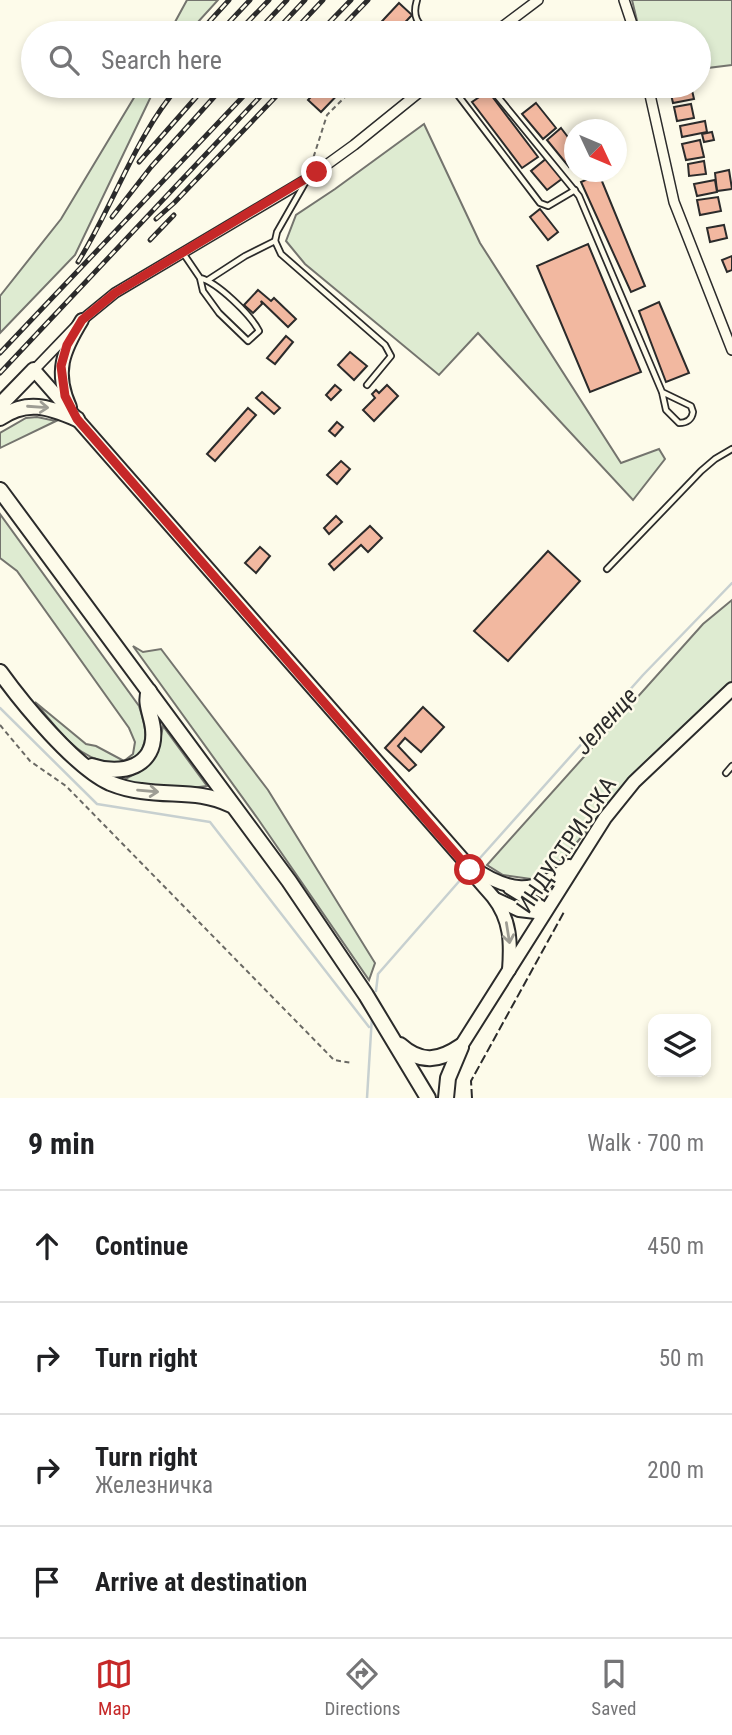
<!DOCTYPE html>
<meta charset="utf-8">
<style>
:root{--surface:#fff;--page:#f2f2f2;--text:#202124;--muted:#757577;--line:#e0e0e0;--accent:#c62828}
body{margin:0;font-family:"Roboto Condensed",sans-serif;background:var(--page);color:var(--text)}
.controls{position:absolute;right:21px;bottom:21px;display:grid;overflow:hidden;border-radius:14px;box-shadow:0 4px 10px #0003}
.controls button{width:63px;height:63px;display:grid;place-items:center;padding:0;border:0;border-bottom:2px solid var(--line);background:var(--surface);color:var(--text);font:35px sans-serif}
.compass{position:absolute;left:564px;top:119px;width:63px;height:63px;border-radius:50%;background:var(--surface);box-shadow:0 4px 10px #0003;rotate:134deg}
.stop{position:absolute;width:21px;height:21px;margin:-16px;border:5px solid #c62828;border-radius:50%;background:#fff}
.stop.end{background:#c62828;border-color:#fff;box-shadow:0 2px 7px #0008}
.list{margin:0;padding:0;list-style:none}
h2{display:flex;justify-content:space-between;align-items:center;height:91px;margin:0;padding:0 28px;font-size:30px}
h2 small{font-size:23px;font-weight:400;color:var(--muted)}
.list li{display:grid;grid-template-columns:46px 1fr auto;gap:21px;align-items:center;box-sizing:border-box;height:112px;padding:0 28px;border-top:2px solid var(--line)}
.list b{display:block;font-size:26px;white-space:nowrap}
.list p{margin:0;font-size:23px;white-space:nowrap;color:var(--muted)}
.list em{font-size:23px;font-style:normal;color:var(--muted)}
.icon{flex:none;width:38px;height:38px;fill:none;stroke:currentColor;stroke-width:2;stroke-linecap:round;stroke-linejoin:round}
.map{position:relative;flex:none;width:732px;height:1098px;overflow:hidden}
.search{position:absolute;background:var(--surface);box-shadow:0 4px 10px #0003;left:21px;right:21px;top:21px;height:77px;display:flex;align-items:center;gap:18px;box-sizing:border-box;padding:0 24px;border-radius:38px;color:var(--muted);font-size:26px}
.sheet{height:539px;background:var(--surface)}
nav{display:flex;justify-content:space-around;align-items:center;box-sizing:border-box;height:98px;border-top:2px solid var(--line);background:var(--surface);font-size:19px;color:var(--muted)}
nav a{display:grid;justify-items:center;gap:4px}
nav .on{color:var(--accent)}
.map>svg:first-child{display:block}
</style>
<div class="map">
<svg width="732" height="1098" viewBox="0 0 732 1098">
<rect width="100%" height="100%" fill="#fdfbea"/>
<g fill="#deebd1" stroke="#74746e" stroke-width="2">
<polygon points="187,0 218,0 188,33 169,33"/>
<polygon points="632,0 732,0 732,65 699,69 699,33 640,33"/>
<polygon points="141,86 156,86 75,255 0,333 0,296 61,219"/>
<polygon points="424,124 480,243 621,463 659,449 665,459 633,500 478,333 439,375 305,264 286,241 296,215 335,189"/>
<polygon points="37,417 56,421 0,448 0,433 26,418"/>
<path d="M0,514L139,706C147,731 150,742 133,763C83,769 64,736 35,702L86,744L96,746L124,761L133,754L135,742L129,728L17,571L0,558Z"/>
<polygon points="732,600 732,682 624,785 565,857 538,880 503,875 487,865 703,624"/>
<polygon points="133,646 143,652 161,649 268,790 375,963 369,980 258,819"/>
<path d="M163,726L207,786L176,790L122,781C152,765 157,759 163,726Z"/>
</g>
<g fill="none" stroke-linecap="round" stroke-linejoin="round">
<g stroke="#c7d0d0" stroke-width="2.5">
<polyline points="0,708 97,804 210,822 369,1027"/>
<polyline points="480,858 643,675 732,583"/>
<polyline points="376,991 378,974 462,878"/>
<polyline points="367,1098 372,1016"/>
</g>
</g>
<g fill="#f2b8a0" stroke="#2b2b2b" stroke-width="2">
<polygon points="399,3 412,15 395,33 371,33"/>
<polygon points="321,86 346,86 321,112 308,100"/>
<polygon points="691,86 694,99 673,103 670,90"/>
<polygon points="488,91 538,157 522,168 472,102"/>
<polygon points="536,103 556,128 543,139 522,114"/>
<polygon points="691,104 694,118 677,121 674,107"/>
<polygon points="705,121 707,132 682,137 680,126"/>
<polygon points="561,128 574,145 574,162 569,167 547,140"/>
<polygon points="712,132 714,140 704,142 702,134"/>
<polygon points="700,140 704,157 686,160 682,144"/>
<polygon points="547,158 563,178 547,190 531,171"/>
<polygon points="704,161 706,174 689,176 688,164"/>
<polygon points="729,170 732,189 717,191 715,173"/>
<polygon points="599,174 645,286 631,292 581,182"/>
<polygon points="715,180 717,192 697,196 694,184"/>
<polygon points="718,197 721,211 700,215 697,200"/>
<polygon points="540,209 558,232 548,240 530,217"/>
<polygon points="724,225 727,238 710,242 707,228"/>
<polygon points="588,244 641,372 590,392 537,266"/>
<polygon points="732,256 732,270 727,272 722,260"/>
<polygon points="258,290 271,301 274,298 296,319 288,327 261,301 262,304 253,313 244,305"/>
<polygon points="659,302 689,373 666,382 639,311"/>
<polygon points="286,336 293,342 275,364 267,358"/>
<polygon points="350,352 367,366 354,380 338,365"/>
<polygon points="335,385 341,390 331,400 326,395"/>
<polygon points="387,385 398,396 374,421 363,410 375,398 372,394 376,390 379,393"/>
<polygon points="262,392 280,408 274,414 256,398"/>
<polygon points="248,408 256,415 215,461 207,454"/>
<polygon points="337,422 343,427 335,436 329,431"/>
<polygon points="341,461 350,469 337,484 327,475"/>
<polygon points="336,516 342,522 329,534 324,528"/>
<polygon points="370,526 382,538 368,552 361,545 334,570 329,564"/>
<polygon points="260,547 270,556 256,573 245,563"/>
<polygon points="548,551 580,581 508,661 474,631"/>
<polygon points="423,707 444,727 421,752 405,738 398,746 416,765 409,771 385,748"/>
</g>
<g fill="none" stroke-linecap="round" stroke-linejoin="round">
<defs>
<g id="service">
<path d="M417,0C412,16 417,24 430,33"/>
<polyline points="451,86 540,203 548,206 575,190"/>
<path d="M489,86L579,196L662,392L666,410L679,423C687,423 692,419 693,412L691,406L662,392"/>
<polyline points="305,183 277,232 275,241 281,254 385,345 391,356 367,385"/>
<path d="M183,253L200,278L203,291L219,313L248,341L259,331C251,315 217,282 200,278"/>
<polyline points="208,280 245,256 275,241"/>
<polyline points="607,569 701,471 715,459 732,449"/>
<polyline points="726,773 732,766"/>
</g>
<g id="minor">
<polyline points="624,0 635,33"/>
<polyline points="494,33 538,0"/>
<polyline points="648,86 674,202 732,350"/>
<polyline points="34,370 82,320 115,293 307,179 354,145 427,86"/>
</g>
<g id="secondary">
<path d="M34,370L466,863C473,876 484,886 493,897C511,920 511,943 509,970"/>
<path d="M70,407C54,372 63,351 82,320"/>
<path d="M472,867C508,892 534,896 569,866"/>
<polyline points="510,888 546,910"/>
<polyline points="495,899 519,910 544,913"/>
<polyline points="461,1046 605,818 634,782 732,689"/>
</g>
<g id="primary">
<polyline points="0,405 34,370"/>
<path d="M0,418C27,399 49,407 77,419"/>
<polyline points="0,490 289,881 366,995 428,1098"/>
<path d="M0,672C23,704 75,767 110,783C120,787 131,790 141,791C175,796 200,790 231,805"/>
<path d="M92,766C121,776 157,767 153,729C152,716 144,703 149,691"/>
<path d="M400,1045C421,1064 439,1061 461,1046"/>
<polyline points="446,1098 448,1078 461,1047"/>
</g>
</defs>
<use href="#service" stroke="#2b2b2b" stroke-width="8"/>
<use href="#minor" stroke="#2b2b2b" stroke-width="12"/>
<use href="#secondary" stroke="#2b2b2b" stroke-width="16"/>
<use href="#primary" stroke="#2b2b2b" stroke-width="18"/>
<g stroke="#6a6964" stroke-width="2" stroke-dasharray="5 3.5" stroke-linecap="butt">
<polyline points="404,33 413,24"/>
<polyline points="311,165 327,115 356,86"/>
<polyline points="0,725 30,761 66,786 334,1060 352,1063"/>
</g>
<use href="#service" stroke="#fdfbea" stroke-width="4.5"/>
<use href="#minor" stroke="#fdfbea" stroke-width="9"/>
<use href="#secondary" stroke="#fdfbea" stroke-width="12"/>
<use href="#primary" stroke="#fdfbea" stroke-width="14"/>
<defs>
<g id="rail">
<polyline points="199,33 229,0"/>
<polyline points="219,33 250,0"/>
<polyline points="237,33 269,0"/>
<polyline points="256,33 287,0"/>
<polyline points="274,33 305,0"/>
<polyline points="292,33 323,0"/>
<polyline points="319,33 351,0"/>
<polyline points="336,33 368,0"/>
<polyline points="139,162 206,86"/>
<polyline points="112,217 151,167 224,86"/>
<polyline points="156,219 174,203 286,86"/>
<polyline points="150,240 174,215"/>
<path d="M78,262C114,205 135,136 179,86"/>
<polyline points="0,353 253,86"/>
<polyline points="0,373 270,86"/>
</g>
</defs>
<use href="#rail" stroke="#2b2b2b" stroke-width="5"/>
<use href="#rail" stroke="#fdfbea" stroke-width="2.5" stroke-dasharray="8" stroke-linecap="butt"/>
<polyline stroke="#2b2b2b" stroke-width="2" stroke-dasharray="9 3.5" stroke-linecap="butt" points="472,1098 471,1081 564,912"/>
</g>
<defs><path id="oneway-shaft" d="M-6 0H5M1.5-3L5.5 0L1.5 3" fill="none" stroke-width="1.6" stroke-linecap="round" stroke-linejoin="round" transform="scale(1.75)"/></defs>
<g stroke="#9e9d94">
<use href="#oneway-shaft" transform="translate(38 407) rotate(4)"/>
<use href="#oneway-shaft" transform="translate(148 791) rotate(5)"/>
<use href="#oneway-shaft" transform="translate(508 933) rotate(81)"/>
</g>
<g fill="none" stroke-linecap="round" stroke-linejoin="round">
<polyline stroke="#c62828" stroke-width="9" points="317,172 115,293 82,320 67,345 61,366 65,396 77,419 470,870"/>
</g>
<g text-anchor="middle" stroke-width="5" stroke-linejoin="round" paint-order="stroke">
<g font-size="23" fill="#2b2b2b" stroke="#fdfbea">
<text transform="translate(566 845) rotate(-56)" y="8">ИНДУСТРИЈСКА</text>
</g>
<g font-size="24" font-style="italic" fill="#2b2b2b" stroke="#fdfbea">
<text transform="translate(606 721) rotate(-48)" y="8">Јеленце</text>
</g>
</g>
</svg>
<div class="controls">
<button><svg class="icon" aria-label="layers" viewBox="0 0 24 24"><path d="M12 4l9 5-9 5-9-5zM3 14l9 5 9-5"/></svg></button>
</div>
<svg class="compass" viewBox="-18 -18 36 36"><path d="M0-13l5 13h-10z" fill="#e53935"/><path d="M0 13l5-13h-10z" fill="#757577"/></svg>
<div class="stop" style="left:470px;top:870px"></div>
<div class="stop end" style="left:317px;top:172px"></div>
<div class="search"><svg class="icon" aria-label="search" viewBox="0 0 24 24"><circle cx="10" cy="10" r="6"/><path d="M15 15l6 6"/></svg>Search here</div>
</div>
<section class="sheet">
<h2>9 min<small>Walk · 700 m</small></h2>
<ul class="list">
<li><svg class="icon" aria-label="ahead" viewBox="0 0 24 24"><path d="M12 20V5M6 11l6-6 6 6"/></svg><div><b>Continue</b></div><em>450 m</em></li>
<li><svg class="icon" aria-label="right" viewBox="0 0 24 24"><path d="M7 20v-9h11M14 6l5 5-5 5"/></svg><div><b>Turn right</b></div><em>50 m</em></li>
<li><svg class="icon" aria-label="right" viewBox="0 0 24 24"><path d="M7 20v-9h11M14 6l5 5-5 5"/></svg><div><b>Turn right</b><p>Железничка</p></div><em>200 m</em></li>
<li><svg class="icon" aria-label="arrive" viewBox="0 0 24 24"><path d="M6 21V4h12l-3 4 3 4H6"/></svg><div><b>Arrive at destination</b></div></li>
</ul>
</section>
<nav>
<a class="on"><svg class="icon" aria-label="map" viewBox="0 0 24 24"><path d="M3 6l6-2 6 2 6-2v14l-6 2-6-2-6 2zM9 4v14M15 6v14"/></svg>Map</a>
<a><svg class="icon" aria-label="directions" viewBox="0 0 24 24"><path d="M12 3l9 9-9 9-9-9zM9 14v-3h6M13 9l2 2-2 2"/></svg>Directions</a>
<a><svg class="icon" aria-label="saved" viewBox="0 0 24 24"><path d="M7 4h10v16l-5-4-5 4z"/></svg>Saved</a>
</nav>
